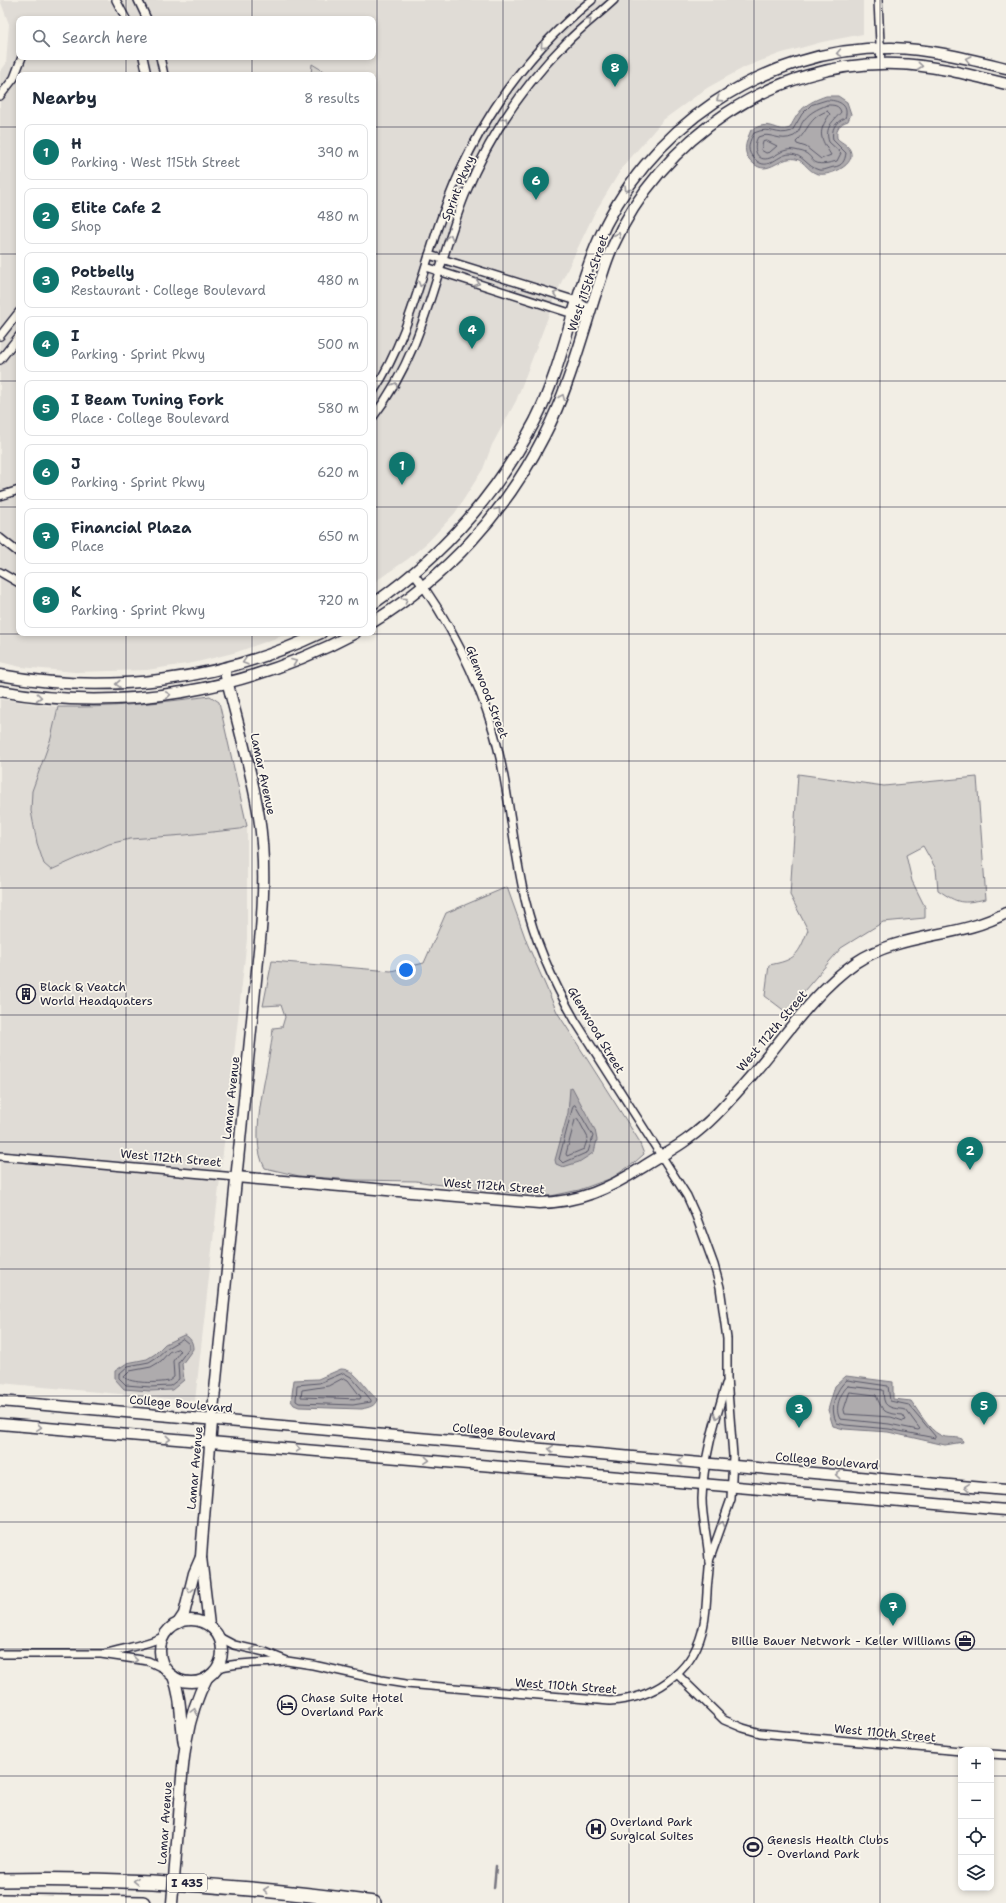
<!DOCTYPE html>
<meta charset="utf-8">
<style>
:root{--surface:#fff;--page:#f6f6f7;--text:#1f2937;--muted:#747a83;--line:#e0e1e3;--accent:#0f766e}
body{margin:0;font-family:"Shantell Sans",sans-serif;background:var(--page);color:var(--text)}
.controls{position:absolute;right:12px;bottom:12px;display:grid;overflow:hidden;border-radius:8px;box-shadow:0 2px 6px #0003}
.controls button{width:36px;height:36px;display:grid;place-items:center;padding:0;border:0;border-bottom:1px solid var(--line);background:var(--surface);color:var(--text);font:20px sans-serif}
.you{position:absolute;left:406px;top:970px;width:14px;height:14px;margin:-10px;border:3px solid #fff;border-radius:50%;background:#1a73e8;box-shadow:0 0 0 6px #1a73e833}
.badge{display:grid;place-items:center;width:26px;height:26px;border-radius:50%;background:var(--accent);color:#fff;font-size:13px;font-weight:700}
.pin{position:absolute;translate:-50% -33px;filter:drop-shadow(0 1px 2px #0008)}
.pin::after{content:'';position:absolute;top:21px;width:14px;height:12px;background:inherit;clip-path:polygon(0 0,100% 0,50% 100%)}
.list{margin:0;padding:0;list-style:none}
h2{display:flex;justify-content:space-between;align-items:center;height:52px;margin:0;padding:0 16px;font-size:17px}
h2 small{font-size:13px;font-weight:400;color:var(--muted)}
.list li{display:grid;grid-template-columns:26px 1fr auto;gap:12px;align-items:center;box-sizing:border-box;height:56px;margin:0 8px 8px;padding:0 8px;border:1px solid var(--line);border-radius:8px}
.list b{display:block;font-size:15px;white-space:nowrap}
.list p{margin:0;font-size:13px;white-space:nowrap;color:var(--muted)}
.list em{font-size:13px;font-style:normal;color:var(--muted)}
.icon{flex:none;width:22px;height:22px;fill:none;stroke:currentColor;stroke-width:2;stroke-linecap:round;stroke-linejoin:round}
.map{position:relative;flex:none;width:1006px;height:1903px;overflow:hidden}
.search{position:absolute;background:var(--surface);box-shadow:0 2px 6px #0003;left:16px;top:16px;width:360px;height:44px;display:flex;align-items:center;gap:10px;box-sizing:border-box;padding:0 14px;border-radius:8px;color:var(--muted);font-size:15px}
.panel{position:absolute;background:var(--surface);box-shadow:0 2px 6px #0003;left:16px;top:72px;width:360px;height:564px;border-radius:8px}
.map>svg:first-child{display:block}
</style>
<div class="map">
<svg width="1006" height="1903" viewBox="0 0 1006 1903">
<rect width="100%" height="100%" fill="#f2eee5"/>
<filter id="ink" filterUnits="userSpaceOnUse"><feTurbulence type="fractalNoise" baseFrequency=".025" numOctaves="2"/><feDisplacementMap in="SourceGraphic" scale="8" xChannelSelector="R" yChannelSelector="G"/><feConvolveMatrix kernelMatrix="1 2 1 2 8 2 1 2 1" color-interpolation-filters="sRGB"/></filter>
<g filter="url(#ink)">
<g fill="#e0dcd6" fill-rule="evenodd">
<path d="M0,0H863V34L822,42L779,54L745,67L707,88L663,120L622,168L594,214L561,283L516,401L492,445L483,469L455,513L429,541L408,559L373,583V75H19V633H290L237,652L193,663L147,670L75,672L21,667L0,662V72L6,64L9,24ZM19,19H373V57H19Z"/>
<polygon points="0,699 58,707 51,738 40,767 31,811 37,843 44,864 52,870 109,844 130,839 185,835 240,829 247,826 247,939 195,1401 0,1383"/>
</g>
<g fill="#d4d1cc" stroke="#7b7a84">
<polygon points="312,64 330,75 311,75"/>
<path d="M210,696L219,702L247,826L240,829L185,835L130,839L109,844L51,870L44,864L37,843L31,811L32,791L51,738L58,707C109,708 159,703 210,696Z"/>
<path d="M798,774L884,786L977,777L986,899C961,904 959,904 938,890L936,869L923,846L906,855L912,881L925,907V918L883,922L841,948L786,1012L765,996L769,965C796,960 798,955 808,930L790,895Z"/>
<path d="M507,887L527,943L557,1012L638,1139L644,1154L634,1163L612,1178L579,1190L551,1196L460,1188L416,1181L355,1180L299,1176L265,1168C246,1136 271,1065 273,1028L282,1027L285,1017L281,1005L263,1006L272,961L391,971L424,963L446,913Z"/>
</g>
<g fill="#aeabad" stroke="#76747f">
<path d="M826,96H838L847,102L851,114L848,121C839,124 836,128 837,138C840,142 847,144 850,150C857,165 830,176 819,174C809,173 805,161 796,159C778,155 767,181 749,159C742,150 747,140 751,130C757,127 763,124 771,126C779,128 781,131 790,128C799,109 806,103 826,96Z"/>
<polygon points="572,1087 595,1130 597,1140 594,1152 590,1155 579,1162 563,1167 556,1164 555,1160 568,1113 570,1088"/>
<path d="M184,1335C190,1337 193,1342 193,1349L182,1364L184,1380L172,1390L150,1391L124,1389L115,1379V1371L127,1363L147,1359L155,1354L165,1344Z"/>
<path d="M341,1369C357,1369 365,1390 377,1399C375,1407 369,1407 362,1409L299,1407L294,1405L291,1401L294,1380L318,1379Z"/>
<path d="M846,1376L893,1382V1399L911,1401C919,1412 928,1429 940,1435C947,1439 955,1436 962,1439L963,1442L945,1445L888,1432L844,1429L833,1426L828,1410L835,1386Z"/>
</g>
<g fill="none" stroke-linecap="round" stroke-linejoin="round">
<g stroke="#5a5969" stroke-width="1">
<path d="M827,100C837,100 850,104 845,118C835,122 831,129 833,140L846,153C845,161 842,166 834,167C829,168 823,171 819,170C807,167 803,154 790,154C775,155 767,175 752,156C746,149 750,140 754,133C772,125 775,137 792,131L802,114L811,105Z"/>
<path d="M827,105C834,105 839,105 841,112C833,122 824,127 829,142L841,153L837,161C805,170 818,154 799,151C795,150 791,149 787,150C780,151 776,156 770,158C756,163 752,147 758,137C771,131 779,143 794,136C799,133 800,127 802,123C808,113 817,109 827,105Z"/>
<path d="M827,111L830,114C817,133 820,137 831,155L821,159L806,147L797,144L796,142C809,130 808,118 827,111Z"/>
<polygon points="767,141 777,146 770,152 766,153 761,150 763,142"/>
<polygon points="575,1105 593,1136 588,1152 563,1163 559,1159 573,1106"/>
<polygon points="578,1119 588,1138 584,1149 567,1156 566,1154 575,1120"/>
<polygon points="183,1339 189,1344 189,1348 178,1363 179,1379 170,1386 150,1387 126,1385 119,1378 119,1374 128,1366 149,1362 157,1357 167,1348"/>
<path d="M178,1349L180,1351L173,1361L174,1377L169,1381C159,1383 131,1384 124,1377L130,1371L151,1367L161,1361L169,1352Z"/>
<polygon points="344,1373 351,1377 371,1400 371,1402 353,1405 299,1403 296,1401 297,1385 319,1383"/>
<polygon points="344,1378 348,1380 361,1397 360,1399 301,1397 302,1390 328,1386"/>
<path d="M847,1380L888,1386L890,1401L909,1405L935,1436V1438L889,1429L845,1425L837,1423C829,1410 835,1389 847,1380Z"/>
<path d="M848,1386L883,1390C884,1393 883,1396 884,1400C886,1410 899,1408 906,1410L920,1429L918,1430L889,1424L840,1419C834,1409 840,1393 848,1386Z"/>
<path d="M850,1392L876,1395C883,1413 884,1413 903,1415L906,1420L903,1421L891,1417L845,1414L844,1410Z"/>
</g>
<polyline stroke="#76747f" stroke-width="2.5" points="494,1888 496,1866"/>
<defs>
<g id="street">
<polyline points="116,0 126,19"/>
<polyline points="138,0 147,19"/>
<polyline points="878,0 881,65"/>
<polyline points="143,57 147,75"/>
<polyline points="160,57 164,75"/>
<polyline points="0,96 14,78 22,57"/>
<polyline points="429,255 577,301 591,310"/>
<polyline points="426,267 573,314 591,310"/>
<polyline points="0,336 19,312"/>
<polyline points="0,360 19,336"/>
<path d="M373,392C406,342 419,284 438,227C468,139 518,59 592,0"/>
<path d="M373,417C426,348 434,272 465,195C488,139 522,87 565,44C580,28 598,15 614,0"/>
<polyline points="0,496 19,490"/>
<polyline points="0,538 19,553"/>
<polyline points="0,572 19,583"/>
<path d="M414,574C448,618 477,677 493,730C509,785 512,844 525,899C535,943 554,984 576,1022L687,1196L696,1216L714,1265L720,1287L727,1339V1378L733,1456L731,1499L709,1561"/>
<polyline points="0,1156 236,1177"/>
<path d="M219,1637L234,1645L265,1652L287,1661L313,1665L381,1680L406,1684L610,1701C652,1699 691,1674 702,1632C706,1619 706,1606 707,1593C707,1582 710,1570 709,1560C708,1540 702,1519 702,1499C703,1460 715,1421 726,1384"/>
<polyline points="0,1654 101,1654 148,1661 167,1670"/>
<path d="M104,1654C124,1648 143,1646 163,1637"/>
<path d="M218,1668C240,1661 262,1664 285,1661"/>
<polyline points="677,1674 724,1720 743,1728 760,1733 961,1751"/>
<polyline points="991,1754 1006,1755"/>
</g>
<g id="secondary">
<path d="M373,604C442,556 496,496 535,421C563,366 572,303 596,246C645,128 764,47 892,48C931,49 969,59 1006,68"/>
<path d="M373,622C446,577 505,513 544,436C567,392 580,343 595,296C601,280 605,263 612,248C661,138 774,60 896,64C934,65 970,75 1006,84"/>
<path d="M0,675C109,695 220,681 321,633"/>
<path d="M0,691C122,713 246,691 355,633"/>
<path d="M236,1177L539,1203C581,1202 608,1189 643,1167C658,1157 675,1149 689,1138C710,1123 728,1102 745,1083C780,1044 812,993 855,963C901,932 958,939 1006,913"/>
<polyline points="0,1401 1006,1490"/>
<polyline points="0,1424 1006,1510"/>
<circle cx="191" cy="1651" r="31"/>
<polyline points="178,1623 184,1614 194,1573 201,1557"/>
<path d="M209,1625L201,1557L202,1542L213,1410L261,930C264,893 265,855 259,817C251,767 236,718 224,668"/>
<path d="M173,1676C182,1698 180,1721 184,1744"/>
<path d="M178,1830C182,1778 182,1724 207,1678"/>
</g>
<g id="highway">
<path d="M0,1880C125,1877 250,1886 374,1903"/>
<polyline points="0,1901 143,1903"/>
</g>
</defs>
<use href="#street" stroke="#22223b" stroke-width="10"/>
<use href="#secondary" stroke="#22223b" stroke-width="13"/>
<use href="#highway" stroke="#22223b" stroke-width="16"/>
<use href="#street" stroke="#fbf7ec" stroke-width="7"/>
<use href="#secondary" stroke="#fbf7ec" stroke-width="10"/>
<use href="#highway" stroke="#fbf7ec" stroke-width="13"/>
<defs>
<polyline id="secondary-bridge" points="172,1903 178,1830"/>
</defs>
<use href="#secondary-bridge" stroke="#22223b" stroke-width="13" stroke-linecap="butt"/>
<use href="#secondary-bridge" stroke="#fbf7ec" stroke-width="10"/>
</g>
<defs><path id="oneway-chevron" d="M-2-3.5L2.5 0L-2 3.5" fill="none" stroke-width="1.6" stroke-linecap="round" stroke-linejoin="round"/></defs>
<g stroke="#99979c">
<use href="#oneway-chevron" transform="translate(589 21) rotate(-41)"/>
<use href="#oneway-chevron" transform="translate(543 46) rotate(133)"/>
<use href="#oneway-chevron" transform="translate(839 53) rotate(170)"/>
<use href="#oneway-chevron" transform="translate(968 59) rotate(-166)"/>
<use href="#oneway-chevron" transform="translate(920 66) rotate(6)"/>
<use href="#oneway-chevron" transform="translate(719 99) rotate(147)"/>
<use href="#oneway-chevron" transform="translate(505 120) rotate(-58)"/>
<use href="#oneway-chevron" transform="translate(627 189) rotate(123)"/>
<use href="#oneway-chevron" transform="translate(618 235) rotate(-65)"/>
<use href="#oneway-chevron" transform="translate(450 237) rotate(-72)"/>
<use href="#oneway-chevron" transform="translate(477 283) rotate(18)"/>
<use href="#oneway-chevron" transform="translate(421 284) rotate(107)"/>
<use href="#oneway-chevron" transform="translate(556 294) rotate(-163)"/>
<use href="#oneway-chevron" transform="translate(395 385) rotate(-60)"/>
<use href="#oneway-chevron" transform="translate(562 397) rotate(-68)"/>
<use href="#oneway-chevron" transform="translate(498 510) rotate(-53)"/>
<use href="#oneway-chevron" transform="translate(405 600) rotate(-36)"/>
<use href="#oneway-chevron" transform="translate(245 662) rotate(163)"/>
<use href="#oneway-chevron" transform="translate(294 662) rotate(-21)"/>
<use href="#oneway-chevron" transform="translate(118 684) rotate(178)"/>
<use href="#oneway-chevron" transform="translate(168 695) rotate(-8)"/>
<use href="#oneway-chevron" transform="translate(39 697) rotate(6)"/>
<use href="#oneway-chevron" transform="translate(717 1416) rotate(105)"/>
<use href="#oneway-chevron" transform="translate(39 1427) rotate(5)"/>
<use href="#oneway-chevron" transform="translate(168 1439) rotate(5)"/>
<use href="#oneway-chevron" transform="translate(298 1449) rotate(5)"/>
<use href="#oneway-chevron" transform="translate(551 1449) rotate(-175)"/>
<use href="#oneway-chevron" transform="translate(427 1460) rotate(5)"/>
<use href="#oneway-chevron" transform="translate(680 1461) rotate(-175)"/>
<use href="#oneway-chevron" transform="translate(838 1475) rotate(-175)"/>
<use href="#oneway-chevron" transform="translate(967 1487) rotate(-175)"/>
<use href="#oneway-chevron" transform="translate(722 1524) rotate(-71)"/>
<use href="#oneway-chevron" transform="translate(190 1590) rotate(102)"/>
<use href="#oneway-chevron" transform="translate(253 1650) rotate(-170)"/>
<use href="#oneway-chevron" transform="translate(135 1660) rotate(6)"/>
<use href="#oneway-chevron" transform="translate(194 1711) rotate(-75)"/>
<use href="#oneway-chevron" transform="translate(136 1881) rotate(-179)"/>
<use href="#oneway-chevron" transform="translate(266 1890) rotate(-174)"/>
</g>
</g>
<path fill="none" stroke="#22223b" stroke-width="1" stroke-opacity="0.55" d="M126,0V19M252,0V19M377,0V1903M503,0V1903M629,0V1903M754,0V1903M880,0V1903M126,57V75M252,57V75M0,127H19M373,127H1006M0,254H19M373,254H1006M0,381H19M373,381H1006M0,507H19M373,507H1006M126,633V1903M252,633V1903M0,634H1006M0,761H1006M0,888H1006M0,1015H1006M0,1142H1006M0,1269H1006M0,1396H1006M0,1522H1006M0,1649H1006M0,1776H961M991,1776H1006"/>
<defs>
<symbol id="building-ring" viewBox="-11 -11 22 22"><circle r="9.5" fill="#fbf7ec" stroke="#22223b" stroke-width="1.5"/><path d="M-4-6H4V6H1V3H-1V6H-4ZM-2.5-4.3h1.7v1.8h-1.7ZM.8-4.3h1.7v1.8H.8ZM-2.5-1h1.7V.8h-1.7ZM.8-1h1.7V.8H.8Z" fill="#22223b"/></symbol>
<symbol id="office-ring" viewBox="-11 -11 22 22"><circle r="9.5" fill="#fbf7ec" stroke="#22223b" stroke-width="1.5"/><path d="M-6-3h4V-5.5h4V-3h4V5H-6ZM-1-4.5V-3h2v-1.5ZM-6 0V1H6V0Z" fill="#22223b"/></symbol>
<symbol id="hotel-ring" viewBox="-11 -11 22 22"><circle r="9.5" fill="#fbf7ec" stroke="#22223b" stroke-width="1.5"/><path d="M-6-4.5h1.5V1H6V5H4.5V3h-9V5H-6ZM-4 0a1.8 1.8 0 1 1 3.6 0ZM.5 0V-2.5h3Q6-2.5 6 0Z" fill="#22223b"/></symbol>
<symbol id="hospital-ring" viewBox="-11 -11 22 22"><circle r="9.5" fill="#fbf7ec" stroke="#22223b" stroke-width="1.5"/><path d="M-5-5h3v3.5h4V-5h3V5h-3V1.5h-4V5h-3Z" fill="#22223b"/></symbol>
<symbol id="stadium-ring" viewBox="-11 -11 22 22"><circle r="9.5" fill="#fbf7ec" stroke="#22223b" stroke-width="1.5"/><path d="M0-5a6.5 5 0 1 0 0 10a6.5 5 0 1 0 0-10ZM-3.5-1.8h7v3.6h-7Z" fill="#22223b"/></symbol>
</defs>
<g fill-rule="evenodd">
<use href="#building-ring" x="15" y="983" width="22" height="22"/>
<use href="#office-ring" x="954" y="1630" width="22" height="22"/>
<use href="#hotel-ring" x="276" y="1694" width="22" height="22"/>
<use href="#hospital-ring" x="585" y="1818" width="22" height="22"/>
<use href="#stadium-ring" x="742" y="1836" width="22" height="22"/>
</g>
<g text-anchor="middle" stroke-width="3.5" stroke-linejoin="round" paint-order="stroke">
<rect fill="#fbf7ec" stroke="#636270" stroke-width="1" x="167" y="1874" width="40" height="18" rx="3"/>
<g font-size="11" font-weight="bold" fill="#22223b">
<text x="187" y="1887">I 435</text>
</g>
<g font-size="12" fill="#22223b" stroke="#fbf7ec">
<text transform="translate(458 188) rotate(-68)" y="4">Sprint Pkwy</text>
<text transform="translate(588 283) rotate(-71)" y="4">West 115th Street</text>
<text transform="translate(487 692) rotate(69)" y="4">Glenwood Street</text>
<text transform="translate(263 774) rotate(78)" y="4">Lamar Avenue</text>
<text transform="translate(596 1030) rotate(59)" y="4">Glenwood Street</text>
<text transform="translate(772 1031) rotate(-50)" y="4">West 112th Street</text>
<text transform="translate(231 1098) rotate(-84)" y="4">Lamar Avenue</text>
<text transform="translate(171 1158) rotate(5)" y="4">West 112th Street</text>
<text transform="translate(494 1186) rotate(4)" y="4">West 112th Street</text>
<text transform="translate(181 1404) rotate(5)" y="4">College Boulevard</text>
<text transform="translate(504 1432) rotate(5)" y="4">College Boulevard</text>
<text transform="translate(827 1461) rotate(5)" y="4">College Boulevard</text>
<text transform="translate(195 1468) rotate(-85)" y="4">Lamar Avenue</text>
<text transform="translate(566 1686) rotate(4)" y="4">West 110th Street</text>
<text transform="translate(885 1733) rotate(5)" y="4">West 110th Street</text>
<text transform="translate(165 1823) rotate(-86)" y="4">Lamar Avenue</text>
</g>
<g font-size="12" fill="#22223b" stroke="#fbf7ec" text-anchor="start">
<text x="40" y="991">Black &amp; Veatch<tspan x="40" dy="14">World Headquaters</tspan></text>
<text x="951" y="1645" text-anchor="end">Billie Bauer Network - Keller Williams</text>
<text x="301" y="1702">Chase Suite Hotel<tspan x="301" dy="14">Overland Park</tspan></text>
<text x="610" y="1826">Overland Park<tspan x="610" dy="14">Surgical Suites</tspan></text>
<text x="767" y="1844">Genesis Health Clubs<tspan x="767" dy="14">- Overland Park</tspan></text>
</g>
</g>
</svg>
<div class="controls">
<button>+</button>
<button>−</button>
<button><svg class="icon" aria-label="locate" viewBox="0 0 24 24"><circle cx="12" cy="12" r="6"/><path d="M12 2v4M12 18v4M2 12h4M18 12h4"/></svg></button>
<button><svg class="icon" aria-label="layers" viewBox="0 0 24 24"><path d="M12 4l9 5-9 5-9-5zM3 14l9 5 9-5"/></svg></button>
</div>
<div class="you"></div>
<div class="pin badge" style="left:402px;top:485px">1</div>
<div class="pin badge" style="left:970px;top:1170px">2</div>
<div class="pin badge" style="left:799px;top:1428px">3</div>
<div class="pin badge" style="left:472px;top:349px">4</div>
<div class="pin badge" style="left:984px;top:1425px">5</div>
<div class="pin badge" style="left:536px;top:200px">6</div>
<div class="pin badge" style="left:893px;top:1626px">7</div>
<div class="pin badge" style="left:615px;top:87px">8</div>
<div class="search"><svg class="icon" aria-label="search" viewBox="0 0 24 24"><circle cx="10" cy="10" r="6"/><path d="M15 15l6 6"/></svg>Search here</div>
<section class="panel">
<h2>Nearby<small>8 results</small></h2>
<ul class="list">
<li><span class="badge">1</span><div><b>H</b><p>Parking · West 115th Street</p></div><em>390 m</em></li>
<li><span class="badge">2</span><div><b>Elite Cafe 2</b><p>Shop</p></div><em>480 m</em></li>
<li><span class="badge">3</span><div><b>Potbelly</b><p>Restaurant · College Boulevard</p></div><em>480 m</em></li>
<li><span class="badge">4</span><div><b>I</b><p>Parking · Sprint Pkwy</p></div><em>500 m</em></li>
<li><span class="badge">5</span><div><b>I Beam Tuning Fork</b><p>Place · College Boulevard</p></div><em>580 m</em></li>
<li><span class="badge">6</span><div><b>J</b><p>Parking · Sprint Pkwy</p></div><em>620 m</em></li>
<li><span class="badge">7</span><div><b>Financial Plaza</b><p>Place</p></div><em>650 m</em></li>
<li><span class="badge">8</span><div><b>K</b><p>Parking · Sprint Pkwy</p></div><em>720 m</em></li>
</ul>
</section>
</div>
